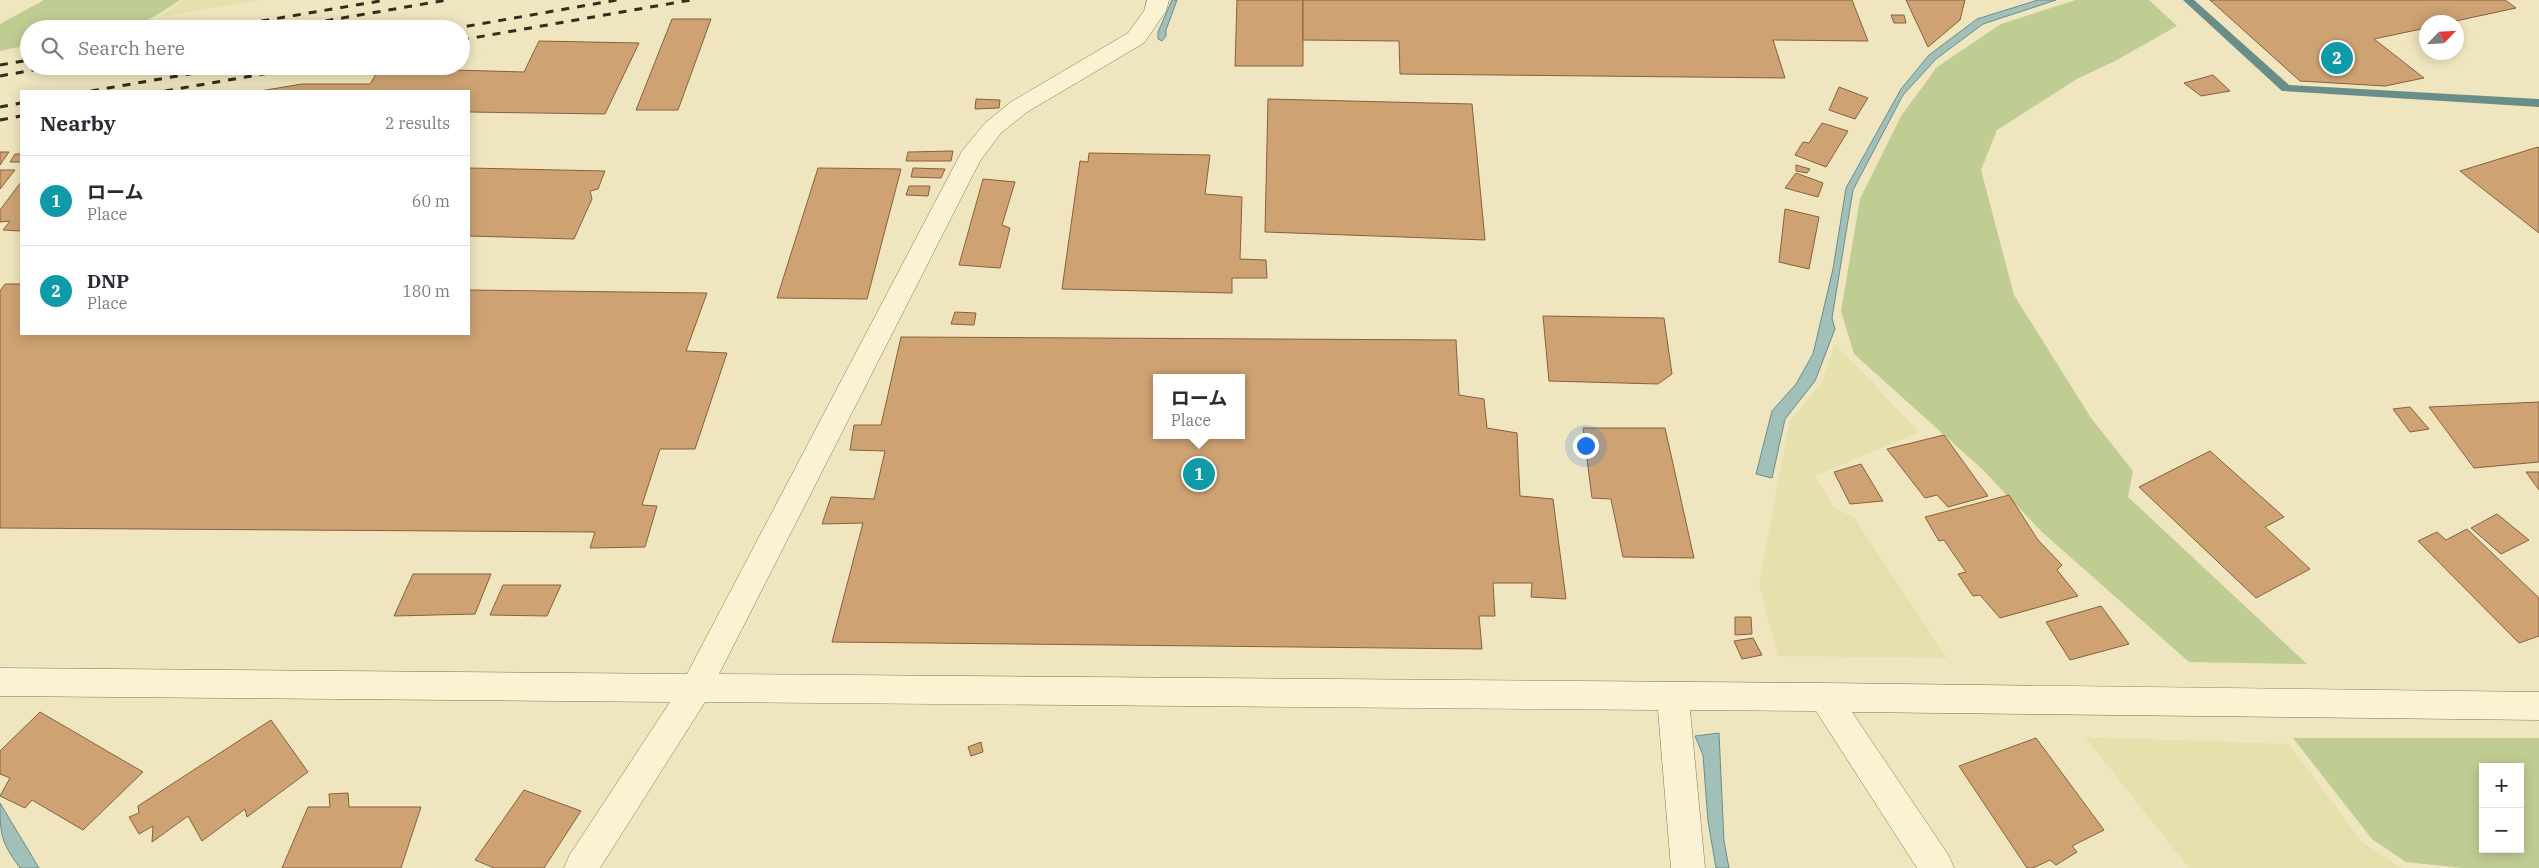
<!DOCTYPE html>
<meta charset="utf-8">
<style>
:root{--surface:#fff;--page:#f7f7f7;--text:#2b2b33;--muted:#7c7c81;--line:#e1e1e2;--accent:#983025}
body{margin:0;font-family:"IBM Plex Serif","Noto Sans JP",serif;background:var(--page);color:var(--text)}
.controls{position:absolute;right:15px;bottom:15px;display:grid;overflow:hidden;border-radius:0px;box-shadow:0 2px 12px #0003}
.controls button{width:45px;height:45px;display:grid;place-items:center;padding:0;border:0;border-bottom:1px solid var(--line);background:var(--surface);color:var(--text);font:25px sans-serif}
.compass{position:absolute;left:2419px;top:15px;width:45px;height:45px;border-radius:50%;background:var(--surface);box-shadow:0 2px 12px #0003;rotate:65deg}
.you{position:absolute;left:1585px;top:445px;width:18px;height:18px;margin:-12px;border:4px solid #fff;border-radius:50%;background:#1a73e8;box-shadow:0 0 0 8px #1a73e833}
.badge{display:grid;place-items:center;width:32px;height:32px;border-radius:50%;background:var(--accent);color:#fff;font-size:16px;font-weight:700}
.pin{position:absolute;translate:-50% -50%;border:2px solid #fff;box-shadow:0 1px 5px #0006}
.popup{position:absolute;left:1153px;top:374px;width:92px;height:65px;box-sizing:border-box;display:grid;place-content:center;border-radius:0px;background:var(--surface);filter:drop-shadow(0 1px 4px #0005);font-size:16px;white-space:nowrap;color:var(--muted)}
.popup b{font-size:19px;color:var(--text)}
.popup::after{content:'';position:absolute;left:50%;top:100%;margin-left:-10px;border:10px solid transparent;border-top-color:var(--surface)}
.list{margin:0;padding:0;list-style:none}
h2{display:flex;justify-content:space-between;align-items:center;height:65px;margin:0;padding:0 20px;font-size:21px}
h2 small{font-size:16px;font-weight:400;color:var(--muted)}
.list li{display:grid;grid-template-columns:32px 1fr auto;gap:15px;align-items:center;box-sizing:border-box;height:90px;padding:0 20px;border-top:1px solid var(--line)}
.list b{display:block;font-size:19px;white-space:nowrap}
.list p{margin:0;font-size:16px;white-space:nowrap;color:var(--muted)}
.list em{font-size:16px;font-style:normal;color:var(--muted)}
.icon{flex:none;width:28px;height:28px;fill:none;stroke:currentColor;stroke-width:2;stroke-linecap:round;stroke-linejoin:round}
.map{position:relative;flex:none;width:2539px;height:868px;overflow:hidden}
.search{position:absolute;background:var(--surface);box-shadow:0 2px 12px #0003;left:20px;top:20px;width:450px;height:55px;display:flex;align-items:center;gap:12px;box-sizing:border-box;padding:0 18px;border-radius:28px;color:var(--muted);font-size:19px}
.panel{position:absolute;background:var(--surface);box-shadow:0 2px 12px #0003;left:20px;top:90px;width:450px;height:245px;border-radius:0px}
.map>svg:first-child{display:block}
</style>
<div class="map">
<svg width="2539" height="868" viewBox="0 0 2539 868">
<rect width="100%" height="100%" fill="#efe5be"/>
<g fill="#e5e1ac">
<polygon points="184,0 260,0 160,17"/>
<polygon points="1835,344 1919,432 1815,476 1835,509 1853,516 1947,658 1778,656 1759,585 1777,488 1790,421 1822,383"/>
<polygon points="2085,737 2289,744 2362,842 2402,868 2189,868"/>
</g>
<g fill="#c0cd92" fill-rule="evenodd">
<path d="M44,0H180C165,10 150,20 133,26C106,34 58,29 29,29V45L0,51V24Z"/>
<polygon points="2076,0 2149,0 2177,26 2115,61 2077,79 1997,130 1981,170 2014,295 2091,418 2133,471 2128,497 2307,664 2189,662 2042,532 1982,469 1854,354 1841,311 1860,199 1901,116 1937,67 2001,24"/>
<path d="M2293,738H2539V868H2462L2406,862L2372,839ZM2483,767H2520V849H2483Z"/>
</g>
<g fill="#a2c0ba" stroke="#698e89">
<polygon points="1172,0 1177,0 1166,30 1166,36 1162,41 1158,39 1158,32"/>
<polygon points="2038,0 2056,0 1983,24 1936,59 1903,95 1853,190 1832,318 1835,329 1815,381 1785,419 1772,478 1756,474 1772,411 1796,384 1813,354 1833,269 1846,188 1901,89 1929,55 1977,19"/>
<polygon points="1719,733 1724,841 1729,868 1716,868 1708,821 1703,755 1695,736"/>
<path d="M0,803L39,868H20C1,842 0,835 0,803Z"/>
</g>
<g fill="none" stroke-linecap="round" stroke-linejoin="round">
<polygon fill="#698e89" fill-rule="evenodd" points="2183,0 2194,0 2289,85 2539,99 2539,107 2282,91"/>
</g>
<g fill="#cea273" stroke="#88613c" fill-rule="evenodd">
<polygon points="1237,0 1303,0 1303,66 1235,66"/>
<polygon points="1303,0 1852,0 1868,41 1773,40 1785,78 1400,74 1399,41 1303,40"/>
<polygon points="1906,0 1965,0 1960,20 1928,47"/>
<polygon points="2210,0 2505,0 2516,8 2451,22 2426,22 2426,28 2374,39 2424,78 2385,86 2300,81"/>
<polygon points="1891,15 1904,15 1906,23 1894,23"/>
<polygon points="672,19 711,19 678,110 636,110"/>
<polygon points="539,41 639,43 605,114 469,112 469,91 260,91 302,84 370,84 380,68 524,72"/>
<polygon points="2213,75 2230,91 2201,96 2184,83"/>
<polygon points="1839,87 1868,98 1855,119 1829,110"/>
<polygon points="976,99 1000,100 999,108 975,109"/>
<polygon points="1268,99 1472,104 1485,240 1265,232"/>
<polygon points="1822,123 1848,131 1826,167 1795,155 1803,142 1809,143"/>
<polygon points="2538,147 2539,148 2539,233 2460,171"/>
<polygon points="953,151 951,161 906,161 908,152"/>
<polygon points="0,152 9,152 0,165"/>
<polygon points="1089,153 1210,155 1205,194 1242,197 1240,259 1266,260 1267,278 1232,278 1232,293 1062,289 1080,161 1088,162"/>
<polygon points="15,154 21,154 21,162 10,162"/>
<polygon points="1796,165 1810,169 1807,173 1796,171"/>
<polygon points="469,168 605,171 598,189 590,191 592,199 574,239 469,236"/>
<polygon points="818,168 901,169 867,299 777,298"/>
<polygon points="913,168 945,169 941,178 911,177"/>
<polygon points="0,170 15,170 0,189"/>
<polygon points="1796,173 1823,183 1818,197 1785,188"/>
<polygon points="983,179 1015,182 1002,225 1010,228 1000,268 959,265"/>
<polygon points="21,182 21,231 3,230 10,221 0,222 0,210"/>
<polygon points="909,186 930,186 928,196 906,195"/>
<polygon points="1785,209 1819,217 1809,269 1779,262"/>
<polygon points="5,284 21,284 21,334 469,334 469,290 707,293 686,351 727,353 695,449 660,449 642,505 657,506 645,547 590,548 595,532 0,528 0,291"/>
<polygon points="955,312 976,313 974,325 951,324"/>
<polygon points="1543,316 1664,318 1672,374 1658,384 1549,381"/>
<path d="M901,337L1456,340L1459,395L1484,399L1487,428L1517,433L1520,496L1553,499L1566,599L1531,597L1532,583H1493L1495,616H1479L1482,649L832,642L863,523L822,524L831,497L874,499L885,451L850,450L854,425H881ZM1156,378H1242V435H1156Z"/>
<polygon points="2539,402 2539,462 2474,468 2429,407"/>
<polygon points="2410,407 2429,429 2410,432 2393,409"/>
<polygon points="1583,428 1665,428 1694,558 1623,557 1611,499 1592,498"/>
<polygon points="1944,435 1988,496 1948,507 1937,495 1925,498 1887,449"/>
<polygon points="2210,451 2284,517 2265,527 2310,569 2256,598 2139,487"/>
<polygon points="1861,464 1883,501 1850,504 1834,472"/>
<polygon points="2526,472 2539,472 2539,490"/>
<polygon points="2009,495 2038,540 2062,565 2057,570 2078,596 2000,618 1980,595 1973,596 1958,574 1966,572 1944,540 1939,541 1925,517"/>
<polygon points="2497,514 2529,540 2501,554 2471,528"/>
<polygon points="2467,529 2539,598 2539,636 2519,643 2418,541 2437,532 2446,540"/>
<polygon points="413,574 491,574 475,614 394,616"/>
<polygon points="503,585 561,585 547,616 490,615"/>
<polygon points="2101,606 2129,644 2070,660 2046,622"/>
<polygon points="1735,617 1751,617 1752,634 1735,635"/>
<polygon points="1753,638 1762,655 1742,659 1734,641"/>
<polygon points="40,712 143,772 83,830 32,800 25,808 0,796 10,778 0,774 0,751"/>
<polygon points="271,720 308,772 247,817 245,809 202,841 188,816 152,842 153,826 139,834 129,817 139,813 138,806"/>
<polygon points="2036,738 2104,830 2072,846 2077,852 2056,865 2050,860 2033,868 2027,868 1959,766"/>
<polygon points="981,742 983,752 971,756 968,747"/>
<polygon points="524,790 581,811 544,868 494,868 475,860"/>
<polygon points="348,793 349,807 421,807 401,868 282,868 308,807 330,807 329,794"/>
</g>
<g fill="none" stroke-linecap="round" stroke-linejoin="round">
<defs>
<polygon id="minor" points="1147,0 1169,0 1166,11 1144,43 1027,112 1001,133 980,161 719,674 1824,683 2539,692 2539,720 1852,712 1949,856 1954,868 1917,868 1816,711 1690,710 1705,868 1671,868 1658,710 705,702 600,868 564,868 569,856 670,702 0,696 0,668 687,674 962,151 985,123 1011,102 1128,33 1144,11"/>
</defs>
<use href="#minor" stroke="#887657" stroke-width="1"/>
<use href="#minor" fill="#faf2d2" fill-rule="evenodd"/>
<g stroke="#372b1c" stroke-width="3" stroke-dasharray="8 8" stroke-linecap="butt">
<polyline points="214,29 386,0"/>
<polyline points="278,29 447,0"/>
<polyline points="451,29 617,0"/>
<polyline points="461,40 691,0"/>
<polyline points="0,65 29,60"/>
<polyline points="0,76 56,66"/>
<polyline points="91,91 235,66"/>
<polyline points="165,91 309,66"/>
<polyline points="0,107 21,103"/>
<polyline points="0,120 21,116"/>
</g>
</g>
</svg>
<div class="controls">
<button>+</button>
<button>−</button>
</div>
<svg class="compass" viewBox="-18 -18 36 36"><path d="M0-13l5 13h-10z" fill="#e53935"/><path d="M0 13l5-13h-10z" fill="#7c7c81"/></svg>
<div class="you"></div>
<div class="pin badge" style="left:1199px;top:474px;background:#0f9aa8">1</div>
<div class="popup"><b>ローム</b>Place</div>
<div class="pin badge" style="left:2337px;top:58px;background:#0f9aa8">2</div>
<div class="search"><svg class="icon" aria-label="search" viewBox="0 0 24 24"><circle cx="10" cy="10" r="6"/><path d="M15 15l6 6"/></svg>Search here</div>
<section class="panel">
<h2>Nearby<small>2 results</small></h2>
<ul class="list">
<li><span class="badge" style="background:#0f9aa8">1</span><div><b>ローム</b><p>Place</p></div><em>60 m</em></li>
<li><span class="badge" style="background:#0f9aa8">2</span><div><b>DNP</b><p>Place</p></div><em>180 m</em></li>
</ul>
</section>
</div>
